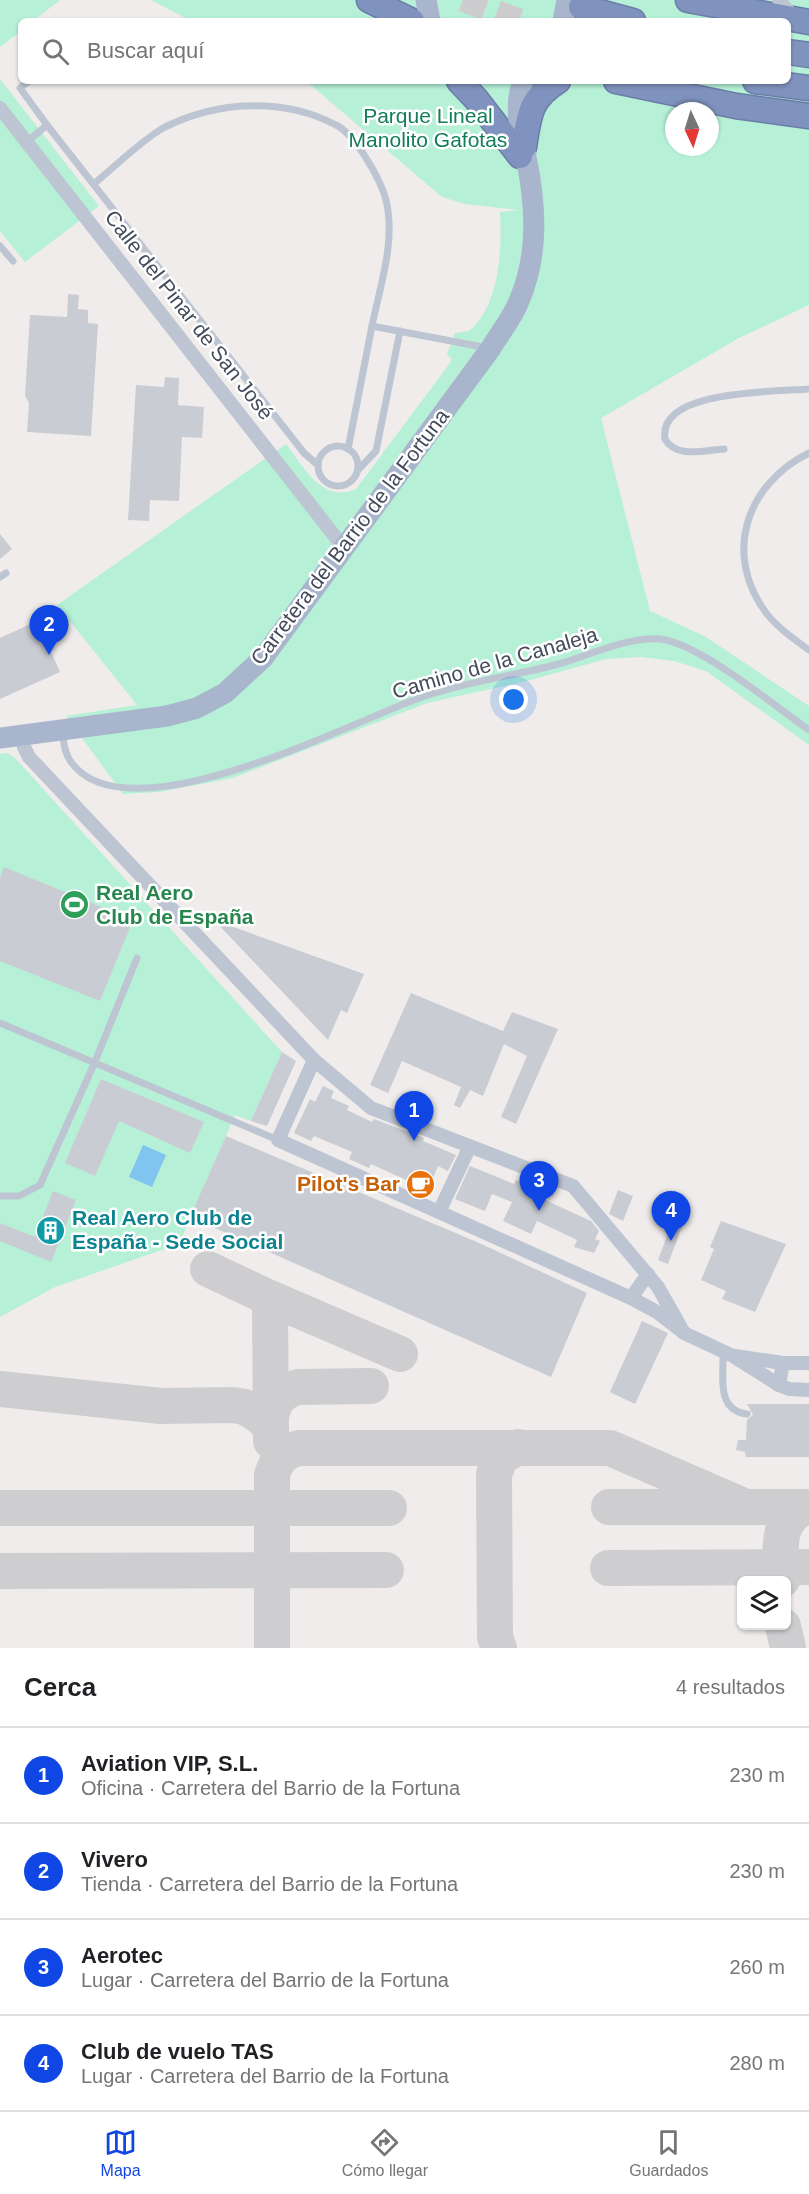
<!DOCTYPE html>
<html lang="es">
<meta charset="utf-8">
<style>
:root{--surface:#fff;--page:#f6f6f6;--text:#202124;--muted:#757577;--line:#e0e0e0;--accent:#1047e4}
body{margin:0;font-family:Arial,sans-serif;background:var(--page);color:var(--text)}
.controls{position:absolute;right:18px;bottom:18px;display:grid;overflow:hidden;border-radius:9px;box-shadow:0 2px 4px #0004}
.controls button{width:54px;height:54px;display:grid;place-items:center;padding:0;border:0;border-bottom:2px solid var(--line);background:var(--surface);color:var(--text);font:30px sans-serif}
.compass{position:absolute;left:665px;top:102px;width:54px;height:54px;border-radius:50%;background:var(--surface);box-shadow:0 2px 4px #0004;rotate:176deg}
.you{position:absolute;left:514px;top:700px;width:21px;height:21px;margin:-15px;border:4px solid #fff;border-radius:50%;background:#1a73e8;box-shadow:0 0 0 9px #1a73e833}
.badge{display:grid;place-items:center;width:39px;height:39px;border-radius:50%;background:var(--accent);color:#fff;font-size:20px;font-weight:700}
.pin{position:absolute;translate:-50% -50px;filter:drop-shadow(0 2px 3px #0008)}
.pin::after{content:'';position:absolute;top:32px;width:21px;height:18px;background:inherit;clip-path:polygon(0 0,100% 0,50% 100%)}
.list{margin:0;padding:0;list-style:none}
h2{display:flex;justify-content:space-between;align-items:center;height:78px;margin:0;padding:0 24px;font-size:26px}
h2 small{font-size:20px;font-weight:400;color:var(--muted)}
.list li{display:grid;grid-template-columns:39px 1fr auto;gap:18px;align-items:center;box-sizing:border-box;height:96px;padding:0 24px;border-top:2px solid var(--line)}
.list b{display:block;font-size:22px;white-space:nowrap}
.list p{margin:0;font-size:20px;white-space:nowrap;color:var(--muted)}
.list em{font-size:20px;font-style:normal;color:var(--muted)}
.icon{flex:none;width:33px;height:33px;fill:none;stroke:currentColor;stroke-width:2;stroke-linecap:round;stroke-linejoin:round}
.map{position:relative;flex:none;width:809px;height:1648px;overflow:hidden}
.search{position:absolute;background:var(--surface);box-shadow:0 2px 4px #0004;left:18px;right:18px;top:18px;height:66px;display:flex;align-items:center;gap:15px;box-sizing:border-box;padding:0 21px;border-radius:9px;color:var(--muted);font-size:22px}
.sheet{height:462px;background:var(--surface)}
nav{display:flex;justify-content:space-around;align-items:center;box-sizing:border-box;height:84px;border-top:2px solid var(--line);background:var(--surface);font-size:16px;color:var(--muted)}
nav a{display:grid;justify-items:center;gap:3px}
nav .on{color:var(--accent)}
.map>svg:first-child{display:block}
</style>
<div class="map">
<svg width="809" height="1648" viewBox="0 0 809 1648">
<rect width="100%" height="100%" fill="#efeceb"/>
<g fill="#b6f0d7" fill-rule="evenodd">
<polygon points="0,0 60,0 33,21 21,21 21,31 0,47"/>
<path d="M151,0H809V305L739,338L601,418L650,611L706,637L809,706V745L706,671L674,661L641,657L606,659L523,682L427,703L233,778L159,792L123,794L66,716L137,705L57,605L286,444C304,467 322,504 356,489L450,363L452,359L447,354L455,333L469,331C500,305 502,249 500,212L519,210L465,204L442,197L306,81H788V21H191ZM674,111H710V147H674Z"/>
<polygon points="0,79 99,206 25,262 0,231"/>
<polygon points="7,753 16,759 282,1052 251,1121 235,1115 179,1244 55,1287 0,1317 0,754"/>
</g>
<polygon fill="#80c5ef" points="143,1145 166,1155 152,1187 129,1177"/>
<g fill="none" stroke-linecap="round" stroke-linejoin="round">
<g stroke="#ceced1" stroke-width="36">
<polyline points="208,1269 263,1295 270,1304 271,1441"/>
<polyline points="263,1295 400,1354"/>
<polyline points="0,1389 161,1406 233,1405 245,1407 261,1417 271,1428"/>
<path d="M271,1416C275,1400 281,1392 298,1387L371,1386"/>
<polyline points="609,1507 809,1507"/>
<polyline points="0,1508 389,1508"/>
<polyline points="608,1568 809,1567"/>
<polyline points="0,1571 386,1570"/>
<path d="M782,1580C781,1551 774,1523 804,1507"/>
<polyline points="783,1626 788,1648"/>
<path d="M272,1648V1475C277,1459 283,1452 299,1448H610L746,1507"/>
<polyline points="499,1648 495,1637 494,1474 501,1457 518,1447"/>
</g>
</g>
<g fill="#caccd4">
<polygon points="68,294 79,295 78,309 88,310 88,323 98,324 91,436 27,432 29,403 25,396 30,315 67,317"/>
<polygon points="165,377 179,378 178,405 204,407 202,438 182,437 179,501 150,500 149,521 128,520 136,385 164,387"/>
<polygon points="0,534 12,549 0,559"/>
<polygon points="37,621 60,672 0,699 0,638"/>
<polygon points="4,867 133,920 100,1001 0,961 0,878"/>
<polygon points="214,920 364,974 347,1013 341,1010 328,1040"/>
<polygon points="411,993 503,1031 512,1012 558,1029 516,1124 501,1117 527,1056 504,1044 483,1096 470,1090 460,1108 454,1105 461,1087 402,1061 388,1093 370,1085"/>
<polygon points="282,1052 296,1061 267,1126 251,1121"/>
<polygon points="101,1079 204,1122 190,1153 119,1121 95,1176 65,1163"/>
<polygon points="323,1086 334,1091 331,1098 349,1106 347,1110 372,1122 374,1119 424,1138 423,1141 456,1155 448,1171 438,1166 428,1190 371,1164 369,1168 349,1159 352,1152 314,1136 311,1141 294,1133 310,1099 315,1102"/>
<polygon points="226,1136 477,1242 587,1293 551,1377 190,1217"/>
<polygon points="470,1166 514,1184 516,1180 548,1195 545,1200 591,1221 599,1231 595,1239 600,1241 594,1253 574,1247 577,1240 537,1221 531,1234 503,1221 512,1202 492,1194 485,1211 455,1199"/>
<polygon points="618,1190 633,1196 623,1221 609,1214"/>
<polygon points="53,1191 76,1200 51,1262 0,1241 0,1223 35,1237"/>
<polygon points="676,1212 686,1216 668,1264 658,1260"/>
<polygon points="721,1221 786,1244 755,1312 722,1299 726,1291 701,1280 714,1249 710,1247"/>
<polygon points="642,1321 668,1333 635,1404 610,1392"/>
<polygon points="747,1404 809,1404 809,1457 746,1457 745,1452 736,1450 738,1440 746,1440 747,1420 753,1415"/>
</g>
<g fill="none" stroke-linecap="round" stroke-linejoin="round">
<polyline stroke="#cdccce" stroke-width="24" stroke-dasharray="24 12" stroke-linecap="butt" points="463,0 521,21"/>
<defs>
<g id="motorway">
<polyline points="369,0 412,21"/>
<polyline points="688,0 809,22"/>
<polyline points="581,7 633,21"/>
<polyline points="788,52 809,55"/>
<polyline points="459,81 476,99 520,156"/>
<polyline points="616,81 736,106 809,116"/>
<polyline points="755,81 809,88"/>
<path d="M524,147C529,116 529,99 558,81"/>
</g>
</defs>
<use href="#motorway" stroke="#6b7ea9" stroke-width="27"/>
<g stroke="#bec5d2" stroke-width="7">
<polyline points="29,81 20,88 47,125 304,453 318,465"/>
<polyline points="27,142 47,125"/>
<path d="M94,184C113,168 144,138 165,127C218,101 283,97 336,125C355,134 381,180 386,200C396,241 380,286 372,326L488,348"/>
<polyline points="0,246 13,261"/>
<circle cx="338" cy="466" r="20"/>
<polyline points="348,449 372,326"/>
<path d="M724,449C705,450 676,459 665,439C657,389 776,392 809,389"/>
<path d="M809,453C746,484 722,555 767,614C778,628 794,639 809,650"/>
<polyline points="358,470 376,451 400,331"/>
<polyline points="0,577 6,573"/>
<path d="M62,732C64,742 64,753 71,762C126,839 346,725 414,700C459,683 508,677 555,665C586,657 628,636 660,639C701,644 773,705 809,730"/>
<polyline points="0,1023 278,1140"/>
<polyline points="0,1196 19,1196 40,1185 94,1064 137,958"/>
<path d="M723,1352C724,1375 715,1410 747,1414"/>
</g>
<g stroke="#bec5d2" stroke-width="14">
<polyline points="779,0 793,17"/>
<polyline points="0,108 344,548"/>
<polyline points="22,735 24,747 29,757 314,1060 371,1108 573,1186 658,1287 684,1333"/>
<polyline points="314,1060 278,1140 631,1298 657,1312 684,1333 733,1356 779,1385"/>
<polyline points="439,1212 470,1146"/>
<polyline points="631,1298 648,1274"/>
<polyline points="735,1356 783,1363"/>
<polyline points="809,1363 783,1363 779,1385 789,1389 809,1390"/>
</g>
<g stroke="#a9b5cd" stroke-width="21">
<polyline points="426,0 430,21"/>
<polyline points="563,21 567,0"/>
<path d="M0,738L167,716L197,708L225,693L263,658L491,348C500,333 513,317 519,301C539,255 536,205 526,157C521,130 513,108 523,81"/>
</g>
<use href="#motorway" stroke="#8093be" stroke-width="24"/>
</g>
<defs>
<symbol id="stadium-disc" viewBox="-11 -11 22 22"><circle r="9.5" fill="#2e9e5b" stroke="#fff"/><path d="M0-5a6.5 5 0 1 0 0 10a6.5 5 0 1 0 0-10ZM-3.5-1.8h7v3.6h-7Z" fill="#fff"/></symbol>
<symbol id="cafe-disc" viewBox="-11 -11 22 22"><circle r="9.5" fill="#e8710a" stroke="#fff"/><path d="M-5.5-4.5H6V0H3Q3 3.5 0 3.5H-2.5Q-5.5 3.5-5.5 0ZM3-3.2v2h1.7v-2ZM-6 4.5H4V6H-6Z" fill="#fff"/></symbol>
<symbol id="building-disc" viewBox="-11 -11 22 22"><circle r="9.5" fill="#0f9aa8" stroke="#fff"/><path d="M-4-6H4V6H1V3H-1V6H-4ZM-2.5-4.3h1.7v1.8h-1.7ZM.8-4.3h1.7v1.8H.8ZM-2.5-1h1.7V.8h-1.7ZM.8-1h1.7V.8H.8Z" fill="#fff"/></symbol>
</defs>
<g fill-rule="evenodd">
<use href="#stadium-disc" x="58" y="888" width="33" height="33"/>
<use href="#cafe-disc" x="404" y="1168" width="33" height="33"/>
<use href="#building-disc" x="34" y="1214" width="33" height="33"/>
</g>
<g text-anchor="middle" stroke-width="5" stroke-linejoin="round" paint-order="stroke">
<g font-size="21" fill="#127d5a" stroke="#fff">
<text x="428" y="123">Parque Lineal<tspan x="428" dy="24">Manolito Gafotas</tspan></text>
</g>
<g font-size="21" fill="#434b5a" stroke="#fff">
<text transform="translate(189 315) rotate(52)" y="7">Calle del Pinar de San José</text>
<text transform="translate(350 537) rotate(-53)" y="7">Carretera del Barrio de la Fortuna</text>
<text transform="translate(495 663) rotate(-16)" y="7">Camino de la Canaleja</text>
</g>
<g font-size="21" font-weight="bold" fill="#27864d" stroke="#fff" text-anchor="start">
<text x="96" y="900">Real Aero<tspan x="96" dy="24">Club de España</tspan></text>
</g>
<g font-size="21" font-weight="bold" fill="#c56008" stroke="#fff" text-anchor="end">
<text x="400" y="1191">Pilot's Bar</text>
</g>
<g font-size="21" font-weight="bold" fill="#0d838f" stroke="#fff" text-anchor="start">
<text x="72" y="1225">Real Aero Club de<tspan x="72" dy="24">España - Sede Social</tspan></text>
</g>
</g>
</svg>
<div class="controls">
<button><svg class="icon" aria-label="layers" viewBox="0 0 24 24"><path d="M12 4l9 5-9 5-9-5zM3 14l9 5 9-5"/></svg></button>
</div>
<svg class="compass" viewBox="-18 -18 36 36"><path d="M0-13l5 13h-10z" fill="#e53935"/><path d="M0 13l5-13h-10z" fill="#757577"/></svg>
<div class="you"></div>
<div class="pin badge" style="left:414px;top:1141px">1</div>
<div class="pin badge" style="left:49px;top:655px">2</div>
<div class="pin badge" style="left:539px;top:1211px">3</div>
<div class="pin badge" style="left:671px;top:1241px">4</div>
<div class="search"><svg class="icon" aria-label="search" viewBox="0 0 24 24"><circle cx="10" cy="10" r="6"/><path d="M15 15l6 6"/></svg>Buscar aquí</div>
</div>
<section class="sheet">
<h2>Cerca<small>4 resultados</small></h2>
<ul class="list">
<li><span class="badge">1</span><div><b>Aviation VIP, S.L.</b><p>Oficina · Carretera del Barrio de la Fortuna</p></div><em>230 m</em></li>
<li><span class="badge">2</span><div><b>Vivero</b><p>Tienda · Carretera del Barrio de la Fortuna</p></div><em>230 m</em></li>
<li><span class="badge">3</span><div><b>Aerotec</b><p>Lugar · Carretera del Barrio de la Fortuna</p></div><em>260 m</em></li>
<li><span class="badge">4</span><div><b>Club de vuelo TAS</b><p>Lugar · Carretera del Barrio de la Fortuna</p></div><em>280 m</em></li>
</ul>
</section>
<nav>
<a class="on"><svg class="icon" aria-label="map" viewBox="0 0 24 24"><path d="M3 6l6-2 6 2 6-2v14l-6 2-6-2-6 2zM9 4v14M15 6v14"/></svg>Mapa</a>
<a><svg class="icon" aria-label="directions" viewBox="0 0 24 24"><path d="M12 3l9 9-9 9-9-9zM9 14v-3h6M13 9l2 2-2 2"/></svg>Cómo llegar</a>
<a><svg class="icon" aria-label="saved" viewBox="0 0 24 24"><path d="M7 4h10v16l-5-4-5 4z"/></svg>Guardados</a>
</nav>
